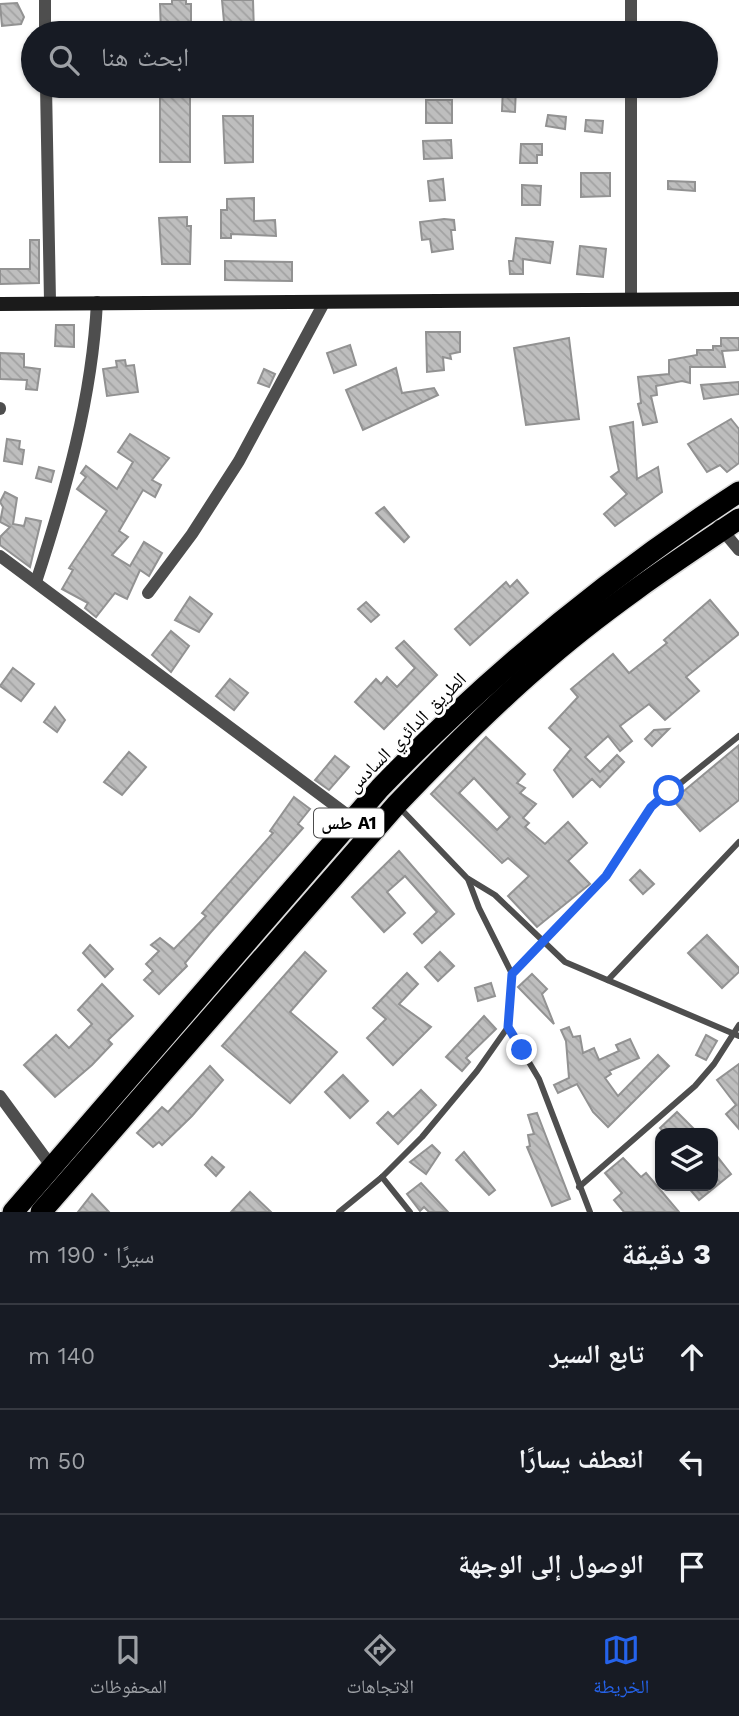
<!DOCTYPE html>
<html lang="ar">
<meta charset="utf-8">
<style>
:root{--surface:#171b24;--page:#242831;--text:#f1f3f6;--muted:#9ea1a6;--line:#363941;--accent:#2563eb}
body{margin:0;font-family:"Work Sans","Noto Naskh Arabic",sans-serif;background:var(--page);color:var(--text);direction:rtl}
.controls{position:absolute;right:21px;bottom:21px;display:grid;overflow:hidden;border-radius:14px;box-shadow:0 2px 5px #0004}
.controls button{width:63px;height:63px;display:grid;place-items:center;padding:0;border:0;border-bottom:2px solid var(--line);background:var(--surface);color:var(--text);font:35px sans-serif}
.stop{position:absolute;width:21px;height:21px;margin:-16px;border:5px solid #2563eb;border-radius:50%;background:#fff}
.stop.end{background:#2563eb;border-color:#fff;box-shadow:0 2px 7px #0008}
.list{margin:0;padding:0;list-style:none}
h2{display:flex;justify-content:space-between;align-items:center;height:91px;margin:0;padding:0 28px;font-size:30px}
h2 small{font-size:23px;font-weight:400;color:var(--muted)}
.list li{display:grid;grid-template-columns:46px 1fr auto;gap:21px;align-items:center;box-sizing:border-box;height:105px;padding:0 28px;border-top:2px solid var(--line)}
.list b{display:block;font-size:26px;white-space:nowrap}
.list em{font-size:23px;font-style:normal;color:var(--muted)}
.icon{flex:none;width:38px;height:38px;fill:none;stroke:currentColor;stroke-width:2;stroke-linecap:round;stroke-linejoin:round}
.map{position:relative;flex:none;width:739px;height:1212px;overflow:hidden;direction:ltr}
.search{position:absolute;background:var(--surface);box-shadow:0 2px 5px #0004;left:21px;right:21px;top:21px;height:77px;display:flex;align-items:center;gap:18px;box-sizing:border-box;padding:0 24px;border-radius:38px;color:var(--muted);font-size:26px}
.sheet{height:406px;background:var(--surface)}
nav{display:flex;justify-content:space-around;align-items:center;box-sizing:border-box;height:98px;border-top:2px solid var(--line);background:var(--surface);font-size:19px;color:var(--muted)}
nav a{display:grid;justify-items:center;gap:4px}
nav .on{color:var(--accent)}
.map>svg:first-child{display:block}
</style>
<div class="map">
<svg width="739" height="1212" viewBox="0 0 739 1212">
<defs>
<pattern id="building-back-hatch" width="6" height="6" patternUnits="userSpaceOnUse" patternTransform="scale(1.75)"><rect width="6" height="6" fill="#bebebe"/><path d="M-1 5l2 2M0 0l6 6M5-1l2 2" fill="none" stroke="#a2a2a2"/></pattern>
</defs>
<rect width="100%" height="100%" fill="#fff"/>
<g fill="url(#building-back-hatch)" stroke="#929292" stroke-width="2" fill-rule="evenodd">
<polygon points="172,0 186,0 186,4 191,4 191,33 161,33 160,4 172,4"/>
<polygon points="222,0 253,0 254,33 225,33"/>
<polygon points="17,3 24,17 21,24 2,26 0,4"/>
<polygon points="503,86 516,86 515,112 502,111"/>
<rect x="160" y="87" width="30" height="75"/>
<rect x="426" y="100" width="26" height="23"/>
<polygon points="548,115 566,117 565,129 546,126"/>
<polygon points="223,116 253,116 253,162 225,163"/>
<polygon points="586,120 603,121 602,133 585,131"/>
<polygon points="451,140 452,158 424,159 423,141"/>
<polygon points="521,144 542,144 542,155 537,155 537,163 520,163"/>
<polygon points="581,173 610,173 610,196 581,197"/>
<polygon points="443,179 445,200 430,201 428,181"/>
<polygon points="668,181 695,182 695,191 668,189"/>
<polygon points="522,185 541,186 540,205 522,205"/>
<polygon points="254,198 254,221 275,220 276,236 231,234 231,238 221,238 221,210 227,210 227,199"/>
<polygon points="187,217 187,226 191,226 190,264 162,264 159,218"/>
<polygon points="444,219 454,220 455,230 451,230 453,249 432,252 430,239 422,240 420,222"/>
<polygon points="516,238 553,242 550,263 523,259 523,274 510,274 509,261 513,261"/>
<polygon points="30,240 39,240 39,283 0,284 0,269 30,269"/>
<polygon points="580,246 606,249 603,277 577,274"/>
<polygon points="225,261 292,262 292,281 225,280"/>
<polygon points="56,325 74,325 74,347 55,346"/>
<polygon points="426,332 460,332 460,352 450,354 451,359 443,357 444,370 427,372"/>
<polygon points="569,338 579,419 526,425 514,348"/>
<polygon points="721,338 739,338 739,350 722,351 725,367 690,367 690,383 682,381 656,386 657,395 651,396 657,422 643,425 638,404 641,403 638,377 669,374 669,360 697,355 697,350 713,350 713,346 721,346"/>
<polygon points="350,345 356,365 334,373 327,353"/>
<polygon points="0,353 24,354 24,367 40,369 37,390 26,389 27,380 0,379"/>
<polygon points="125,360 126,366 134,365 138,392 107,396 103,369 117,367 116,361"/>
<polygon points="396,368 402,393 434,388 438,395 363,430 346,390"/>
<polygon points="264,369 275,374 269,387 258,383"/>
<polygon points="739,382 739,394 704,399 701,385"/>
<polygon points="731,419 739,429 739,463 727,472 720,465 707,472 688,444"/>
<polygon points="633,422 637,479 658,467 662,492 615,526 604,514 627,494 611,477 619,471 610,427"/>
<polygon points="130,434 169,458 152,480 161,485 155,497 143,490 119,531 128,537 112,555 130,566 144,542 162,553 149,576 140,570 127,599 115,593 96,617 85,608 88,603 62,589 73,570 69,568 107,511 77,489 86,477 81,473 86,466 117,489 133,462 118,452"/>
<polygon points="7,439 20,441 19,449 24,450 22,464 4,461"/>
<polygon points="39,467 54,471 51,482 36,478"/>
<polygon points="5,492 17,498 13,524 24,526 26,518 41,521 30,567 0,545 0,537 10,527 0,522 3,507 0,502"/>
<polygon points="384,507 409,537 404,542 376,513"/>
<polygon points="517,580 528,593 470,645 455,629 506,582 510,587"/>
<polygon points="190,597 212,614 199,632 175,620"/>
<polygon points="710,600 739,634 686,677 699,691 665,720 649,704 620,726 632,741 620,751 608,736 585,757 600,772 617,755 624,762 600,787 592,779 573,797 554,770 571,749 549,728 578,697 571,689 613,654 629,673 667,643 664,640"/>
<polygon points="366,602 379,615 371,622 358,609"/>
<polygon points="171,631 189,646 171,672 152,655"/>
<polygon points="404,641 437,675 384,729 355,702 376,679 381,684 387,677 397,687 415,668 396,648"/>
<polygon points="13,668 34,684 21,701 0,686"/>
<polygon points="230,679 248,693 234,710 216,696"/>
<polygon points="55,707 65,720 57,732 44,722"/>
<polygon points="669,729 652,746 645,739 654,730"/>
<path d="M486,737L525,774L517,783L525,788L520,793L536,804L523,818L529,823L525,827L545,844L568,822L587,843L568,861L590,884L537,927L508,896L529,876L508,858L502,863L431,794ZM474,778L510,817L497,830L459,793Z"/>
<polygon points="739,745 739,800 700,831 673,800"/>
<polygon points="129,752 146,767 122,795 104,782"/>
<polygon points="335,756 349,767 329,790 315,780"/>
<polygon points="294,797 310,809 298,824 303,828 211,932 185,963 187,966 159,994 144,980 153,971 146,964 159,951 151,945 160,938 174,949 206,916 202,913 273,833 270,831"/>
<polygon points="399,851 454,914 422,943 414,934 437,912 405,876 387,892 405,913 384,932 352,897"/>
<polygon points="640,870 654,884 643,894 630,880"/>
<polygon points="707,935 739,968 739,972 722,988 688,953"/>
<polygon points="90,945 113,969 105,977 83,953"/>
<polygon points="305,952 326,971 290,1012 337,1052 290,1103 222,1046"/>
<polygon points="440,952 454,966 438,981 425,967"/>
<polygon points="407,973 418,984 399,1004 431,1027 393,1065 367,1038 386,1019 373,1008"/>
<polygon points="532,974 547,989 542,994 554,1024 518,987"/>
<polygon points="491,983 495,996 478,1001 475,988"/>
<polygon points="102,984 133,1016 108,1040 112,1044 92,1065 55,1097 24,1065 56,1035 69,1048 92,1024 78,1010"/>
<polygon points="484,1016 496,1029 466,1058 470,1062 462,1071 446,1057"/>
<polygon points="569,1027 573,1037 580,1036 583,1053 594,1048 599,1060 619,1051 616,1045 630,1039 639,1058 609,1071 611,1074 605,1078 618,1096 658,1055 669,1066 608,1127 593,1112 577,1084 558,1093 554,1085 569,1078 566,1041 561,1030"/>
<polygon points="706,1035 717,1041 706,1060 696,1055"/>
<polygon points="739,1064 739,1129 726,1114 736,1105 717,1080"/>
<polygon points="210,1066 223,1080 192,1116 162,1145 159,1142 153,1147 137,1133 162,1107 168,1112"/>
<polygon points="343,1075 368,1101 350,1118 325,1092"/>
<polygon points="421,1090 436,1105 398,1144 377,1123 388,1112 393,1117"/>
<polygon points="677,1112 698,1133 665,1133 660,1128"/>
<polygon points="537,1113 570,1199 552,1206 527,1147 530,1146 528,1135 534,1134 528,1115"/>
<polygon points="432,1145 440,1153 426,1174 410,1162"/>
<polygon points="713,1151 731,1174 699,1200 687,1186 713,1186"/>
<polygon points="464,1152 495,1190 489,1195 456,1160"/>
<polygon points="212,1157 224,1167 216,1176 205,1165"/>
<polygon points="623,1158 641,1177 646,1173 679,1212 624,1212 614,1200 622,1193 605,1173"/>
<polygon points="421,1183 448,1212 429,1212 424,1207 420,1211 407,1194"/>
<polygon points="250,1192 271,1212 231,1212"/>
<polygon points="92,1194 109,1212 78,1212"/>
</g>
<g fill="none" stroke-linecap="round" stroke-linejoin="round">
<defs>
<g id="highway">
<path d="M13,1212L380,788C489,675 608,577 739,492"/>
<path d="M41,1212L397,804C442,757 488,710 538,667C600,612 670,565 739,519"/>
</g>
</defs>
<use href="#highway" stroke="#dbdbdb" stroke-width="24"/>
<g stroke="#4e4e4e" stroke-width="6">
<polyline points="398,806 467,878 495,895 565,962 739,1036"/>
<polyline points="512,974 605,876 651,807 739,736"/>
<polyline points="608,980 739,842"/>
<polyline points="508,1027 539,1079 590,1212"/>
<polyline points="382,1177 410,1212"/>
<polyline points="579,1187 695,1086 714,1064 739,1025"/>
<polyline points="339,1212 382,1177 422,1137 477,1071 508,1027 512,974 479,908 468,879"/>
</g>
<g stroke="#4e4e4e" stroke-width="12">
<polyline points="45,0 45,33"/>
<polyline points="631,0 631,33"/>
<polyline points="46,86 50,301"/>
<polyline points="631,86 631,300"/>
<polyline points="0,409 0,408"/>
<polyline points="719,526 739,550"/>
<polyline points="0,556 353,819"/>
<path d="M36,582C66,490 92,399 97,302"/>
<polyline points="148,593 192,534 239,461 325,301"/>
<polyline points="0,1096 52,1167"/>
</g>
<polyline stroke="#1b1b1b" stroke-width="14" points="0,304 739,299"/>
<use href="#highway" stroke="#000" stroke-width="21"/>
</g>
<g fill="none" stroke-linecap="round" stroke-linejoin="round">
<polyline stroke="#2563eb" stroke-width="9" points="522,1050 508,1027 512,974 606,876 651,807 669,791"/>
</g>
<g text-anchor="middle" stroke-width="6" stroke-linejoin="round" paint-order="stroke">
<rect fill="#fff" stroke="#4c4c4c" stroke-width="2" x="314" y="808.5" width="70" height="29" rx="5"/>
<g font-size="18" font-weight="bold" fill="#000">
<text x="349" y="829">طس A1</text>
</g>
<g font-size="19" fill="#000" stroke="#fff">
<text transform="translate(406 732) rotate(-45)" y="7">الطريق الدائري السادس</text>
</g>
</g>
</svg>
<div class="controls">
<button><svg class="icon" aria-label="layers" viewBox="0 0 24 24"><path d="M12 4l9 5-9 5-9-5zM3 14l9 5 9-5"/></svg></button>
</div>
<div class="stop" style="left:669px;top:791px"></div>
<div class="stop end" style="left:522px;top:1050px"></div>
<div class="search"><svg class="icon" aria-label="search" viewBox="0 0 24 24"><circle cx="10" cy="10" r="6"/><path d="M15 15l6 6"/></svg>ابحث هنا</div>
</div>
<section class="sheet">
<h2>3 دقيقة<small>سيرًا · 190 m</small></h2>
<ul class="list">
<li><svg class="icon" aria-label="ahead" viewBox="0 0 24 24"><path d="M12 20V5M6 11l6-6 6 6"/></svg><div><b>تابع السير</b></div><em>140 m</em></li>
<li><svg class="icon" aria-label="left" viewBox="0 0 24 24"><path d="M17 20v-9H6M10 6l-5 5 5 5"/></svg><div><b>انعطف يسارًا</b></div><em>50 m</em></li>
<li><svg class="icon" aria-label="arrive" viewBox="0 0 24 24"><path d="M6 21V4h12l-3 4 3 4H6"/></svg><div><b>الوصول إلى الوجهة</b></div></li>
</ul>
</section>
<nav>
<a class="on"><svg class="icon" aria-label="map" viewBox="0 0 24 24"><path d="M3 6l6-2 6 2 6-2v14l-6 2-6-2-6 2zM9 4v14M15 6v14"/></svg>الخريطة</a>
<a><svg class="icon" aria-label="directions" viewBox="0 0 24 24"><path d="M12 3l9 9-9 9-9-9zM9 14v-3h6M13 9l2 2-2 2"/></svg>الاتجاهات</a>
<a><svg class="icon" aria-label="saved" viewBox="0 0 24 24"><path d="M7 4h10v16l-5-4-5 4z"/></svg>المحفوظات</a>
</nav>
